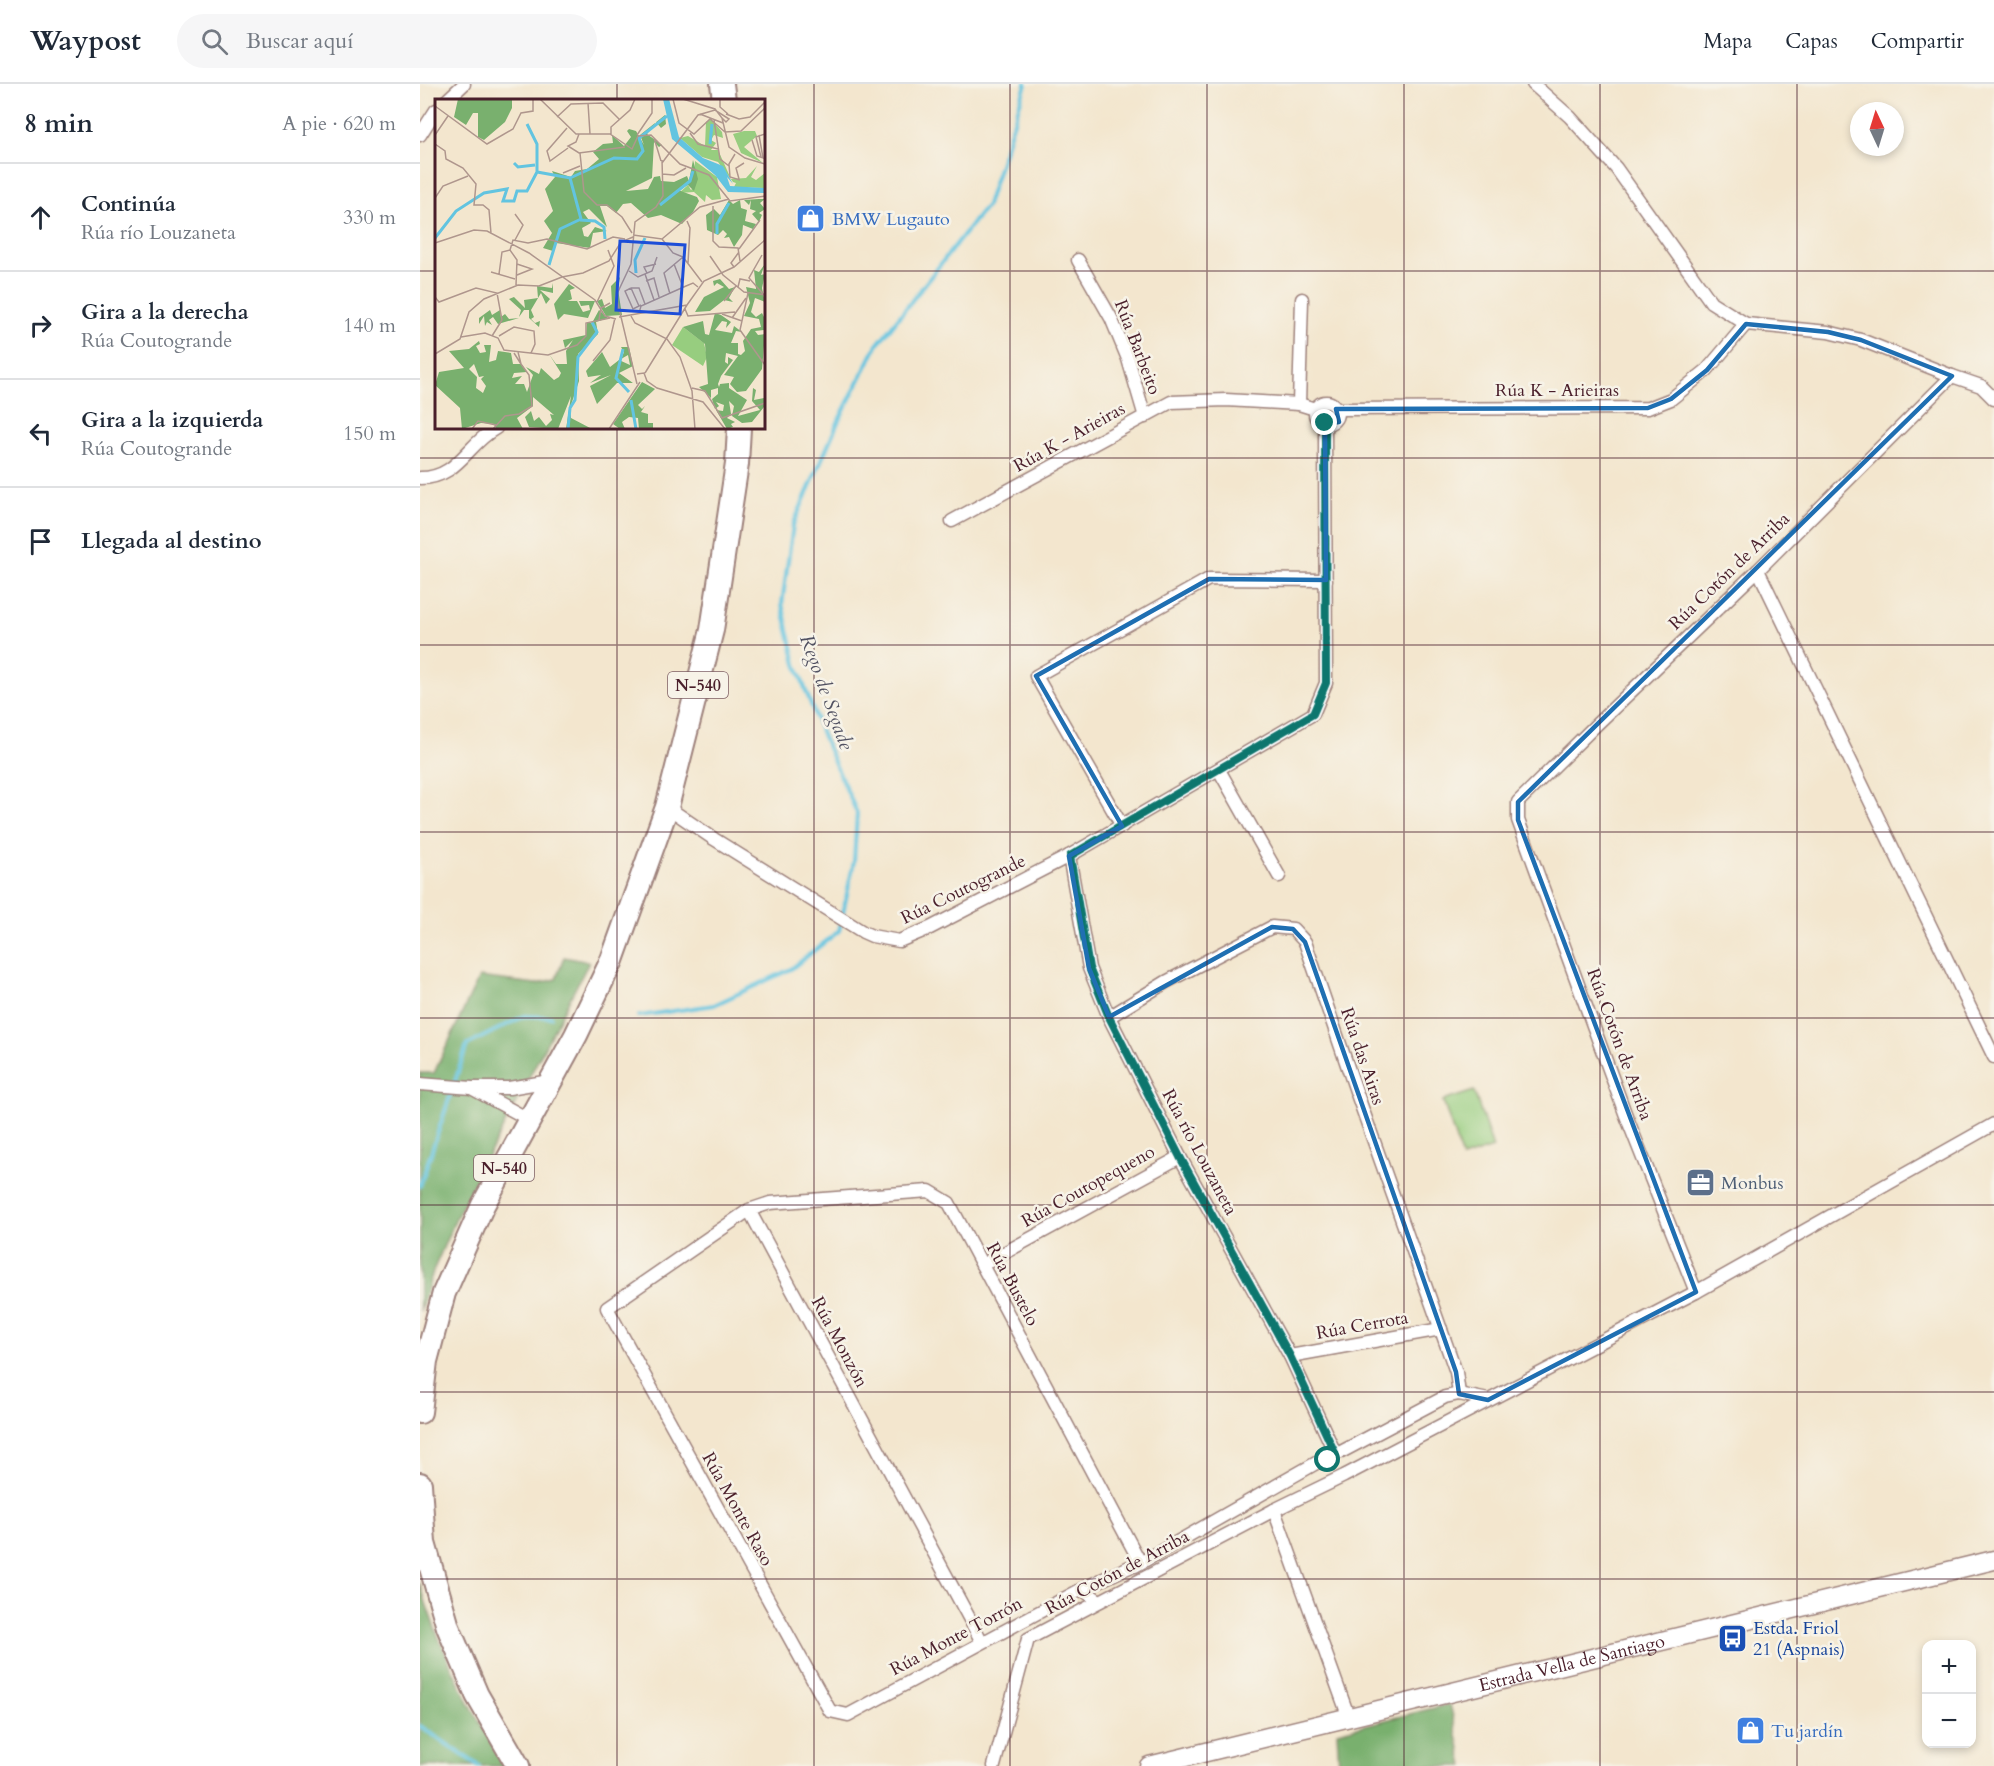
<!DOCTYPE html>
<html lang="es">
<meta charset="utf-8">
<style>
:root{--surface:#fff;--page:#f6f6f7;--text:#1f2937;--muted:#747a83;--line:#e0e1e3}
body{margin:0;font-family:Cardo,serif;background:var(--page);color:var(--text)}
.controls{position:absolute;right:18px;bottom:18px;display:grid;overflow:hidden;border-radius:12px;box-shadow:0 3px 9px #0003}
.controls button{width:54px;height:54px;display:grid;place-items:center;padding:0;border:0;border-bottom:2px solid var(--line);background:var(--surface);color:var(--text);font:30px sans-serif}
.compass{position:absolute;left:1430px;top:18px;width:54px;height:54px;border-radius:50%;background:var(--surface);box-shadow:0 3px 9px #0003;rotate:356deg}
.stop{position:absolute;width:18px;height:18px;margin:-14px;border:4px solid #0f766e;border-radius:50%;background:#fff}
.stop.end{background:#0f766e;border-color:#fff;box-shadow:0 2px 6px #0008}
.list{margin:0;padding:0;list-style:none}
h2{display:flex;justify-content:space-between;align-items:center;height:78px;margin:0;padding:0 24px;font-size:26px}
h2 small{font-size:20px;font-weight:400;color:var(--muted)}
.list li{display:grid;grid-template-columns:39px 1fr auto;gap:18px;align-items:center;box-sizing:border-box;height:108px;padding:0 24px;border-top:2px solid var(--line)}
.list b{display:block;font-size:22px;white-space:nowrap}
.list p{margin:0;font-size:20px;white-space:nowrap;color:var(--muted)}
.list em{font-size:20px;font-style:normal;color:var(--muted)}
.icon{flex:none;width:33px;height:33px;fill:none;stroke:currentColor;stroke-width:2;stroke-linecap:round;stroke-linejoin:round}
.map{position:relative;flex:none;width:1574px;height:1682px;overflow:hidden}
header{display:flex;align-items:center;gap:36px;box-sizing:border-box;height:84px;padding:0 30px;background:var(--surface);border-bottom:2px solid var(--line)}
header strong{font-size:28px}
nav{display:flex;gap:33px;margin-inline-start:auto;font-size:21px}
.search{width:420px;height:54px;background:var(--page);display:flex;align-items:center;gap:15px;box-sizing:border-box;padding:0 21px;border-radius:33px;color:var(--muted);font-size:22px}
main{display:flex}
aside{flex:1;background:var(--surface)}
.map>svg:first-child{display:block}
</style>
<header>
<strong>Waypost</strong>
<div class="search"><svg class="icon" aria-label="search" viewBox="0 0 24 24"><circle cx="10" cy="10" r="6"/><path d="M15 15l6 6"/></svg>Buscar aquí</div>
<nav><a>Mapa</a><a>Capas</a><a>Compartir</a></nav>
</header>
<main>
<aside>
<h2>8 min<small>A pie · 620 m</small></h2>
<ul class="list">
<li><svg class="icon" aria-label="ahead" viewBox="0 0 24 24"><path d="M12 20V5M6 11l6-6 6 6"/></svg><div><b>Continúa</b><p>Rúa río Louzaneta</p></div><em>330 m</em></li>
<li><svg class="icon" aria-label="right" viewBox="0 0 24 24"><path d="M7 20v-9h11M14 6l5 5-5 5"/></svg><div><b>Gira a la derecha</b><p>Rúa Coutogrande</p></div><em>140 m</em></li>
<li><svg class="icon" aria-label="left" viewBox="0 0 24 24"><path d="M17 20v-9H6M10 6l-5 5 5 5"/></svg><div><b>Gira a la izquierda</b><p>Rúa Coutogrande</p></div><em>150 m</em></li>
<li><svg class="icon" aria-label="arrive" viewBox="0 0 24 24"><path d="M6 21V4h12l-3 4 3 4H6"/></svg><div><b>Llegada al destino</b></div></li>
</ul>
</aside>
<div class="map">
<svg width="1574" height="1682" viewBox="0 0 1574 1682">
<rect width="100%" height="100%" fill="#f7f3e8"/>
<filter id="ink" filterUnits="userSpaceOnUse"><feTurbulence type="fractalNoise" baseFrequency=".0167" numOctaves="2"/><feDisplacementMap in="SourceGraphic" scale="12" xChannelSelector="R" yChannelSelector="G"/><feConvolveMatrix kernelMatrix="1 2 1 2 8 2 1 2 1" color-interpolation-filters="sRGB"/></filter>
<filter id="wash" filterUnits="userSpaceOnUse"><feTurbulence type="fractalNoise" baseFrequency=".008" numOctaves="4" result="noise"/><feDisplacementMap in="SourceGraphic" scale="24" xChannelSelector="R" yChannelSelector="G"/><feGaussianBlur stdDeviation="1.35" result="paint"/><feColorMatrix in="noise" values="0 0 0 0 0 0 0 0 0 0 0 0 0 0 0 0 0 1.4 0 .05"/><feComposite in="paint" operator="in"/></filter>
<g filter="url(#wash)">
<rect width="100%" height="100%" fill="#f3e6ce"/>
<polygon fill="#97cd7f" stroke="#707655" stroke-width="1.5" points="1054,1007 1073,1064 1042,1074 1023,1017"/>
<g fill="#79b06e" stroke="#62684c" stroke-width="1.5">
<polygon points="144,873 169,878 35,1136 14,1185 0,1227 0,989 14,989 59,893 116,900 136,895"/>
<path d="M0,1499C18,1565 51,1623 84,1682H0Z"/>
<polygon points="1030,1620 1044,1682 919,1682 917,1648"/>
</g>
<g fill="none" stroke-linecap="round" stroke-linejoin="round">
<g stroke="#62c4e0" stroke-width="4">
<polyline points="219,932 294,921 371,885 419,847 434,777 437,729 403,653 376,580 362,520 373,441 419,336 457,261 567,121 606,0"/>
<polyline points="0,1102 47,961 104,932 131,933"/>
<polyline points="0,1642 59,1682"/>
</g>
</g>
</g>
<g filter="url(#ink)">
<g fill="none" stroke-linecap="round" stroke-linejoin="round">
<defs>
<g id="street">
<polyline points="1113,0 1150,33 1196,84 1291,218 1326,240 1408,248 1441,256 1532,292 1338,486 1177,640 1098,718 1098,736 1205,1029 1276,1208"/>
<polyline points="27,16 44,0"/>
<polyline points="0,51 16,26"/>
<polyline points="658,176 691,234 708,275 725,333"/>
<polyline points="1532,292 1561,302 1574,315"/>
<circle cx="906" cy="329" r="11"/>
<polyline points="879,320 882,215"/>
<polyline points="916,325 1228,324 1251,315 1287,286 1326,240"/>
<path d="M0,394C38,394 47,360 76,344"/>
<polyline points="532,437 751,318 806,316 879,320 895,325"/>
<polyline points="1338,486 1574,973"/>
<polyline points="799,686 859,792"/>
<polyline points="247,723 294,755 443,848 452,852 479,857 510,844 649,772 893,630 906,599 905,340"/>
<polyline points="702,742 616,592 789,495 906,496"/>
<polyline points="649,772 669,884 689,933 760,1073 870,1272 915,1369"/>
<polyline points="689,933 746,898 852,843 873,845 885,858 936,1007 1036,1288 1039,1310"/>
<polyline points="0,1000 52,1004 89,1004 130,997"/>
<polyline points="53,1005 110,1036"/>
<polyline points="329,1126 562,1558"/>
<polyline points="562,1181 760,1073"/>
<polyline points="870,1272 1021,1245"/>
<polyline points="854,1426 929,1634"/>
<polyline points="715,1482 912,1370 921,1368 1025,1313 1039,1310 1068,1316"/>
<polyline points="662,1505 720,1478 529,1119 509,1107 350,1119 329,1126 187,1224 410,1627 428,1631 662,1505 679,1517"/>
<polyline points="574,1682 608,1555 854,1426 924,1392 1276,1208 1574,1040"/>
</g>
<g id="secondary">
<path id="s1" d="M729,1682L1574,1476"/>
</g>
<g id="highway">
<polyline points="302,0 304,16"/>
<polyline points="0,1328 6,1277 24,1209 63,1121 156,951 192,876 247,723 292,546 317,380 319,344"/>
<polyline points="0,1400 4,1459 28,1543 57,1611 98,1682"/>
</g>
</defs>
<use href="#street" stroke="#9e827c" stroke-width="15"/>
<use href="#secondary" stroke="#9e827c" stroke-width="21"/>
<use href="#highway" stroke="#9e827c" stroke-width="26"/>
<use href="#street" stroke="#fff" stroke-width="12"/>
<use href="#secondary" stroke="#fff" stroke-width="18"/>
<use href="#highway" stroke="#fff" stroke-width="22"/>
</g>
</g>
<g fill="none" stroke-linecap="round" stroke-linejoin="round" filter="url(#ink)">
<polyline stroke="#0f766e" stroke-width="8" points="905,339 906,599 893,630 650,772 669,884 689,933 760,1073 870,1272 915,1369 908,1376"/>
</g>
<path fill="none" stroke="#1f6fb2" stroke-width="4.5" stroke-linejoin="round" d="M1326,240L1408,248L1441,256L1532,292L1098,718V736L1276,1208L1068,1316L1039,1310L1036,1288L885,858L873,845L852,843L689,933L669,884L649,772L702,742L616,592L789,495L906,496L905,340L919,338L916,325L1228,324L1251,315L1287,286Z"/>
<path fill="none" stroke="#4a1f2b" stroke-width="1.5" stroke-opacity="0.55" d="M197,0V16M394,0V1682M590,0V1682M787,0V1682M984,0V1682M1180,0V1682M1377,0V1682M0,187H16M344,187H1574M197,344V1682M0,374H1574M0,561H1574M0,748H1574M0,934H1574M0,1121H1574M0,1308H1574M0,1495H1574"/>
<defs>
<symbol id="shop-square" viewBox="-11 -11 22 22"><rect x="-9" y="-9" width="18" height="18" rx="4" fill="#3f7fe0" stroke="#f7f3e8"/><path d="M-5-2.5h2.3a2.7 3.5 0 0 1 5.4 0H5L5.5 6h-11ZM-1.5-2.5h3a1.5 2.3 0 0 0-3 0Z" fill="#fff"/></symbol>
<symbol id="office-square" viewBox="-11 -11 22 22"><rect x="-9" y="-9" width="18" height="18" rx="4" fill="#5c6f8a" stroke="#f7f3e8"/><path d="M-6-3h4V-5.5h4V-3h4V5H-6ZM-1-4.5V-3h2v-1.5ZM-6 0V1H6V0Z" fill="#fff"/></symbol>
<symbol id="bus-square" viewBox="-11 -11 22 22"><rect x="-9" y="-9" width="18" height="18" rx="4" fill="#1a4fb4" stroke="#f7f3e8"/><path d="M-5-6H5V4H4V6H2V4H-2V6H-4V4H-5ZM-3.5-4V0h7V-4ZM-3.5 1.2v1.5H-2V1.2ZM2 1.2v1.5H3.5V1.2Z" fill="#fff"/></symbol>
</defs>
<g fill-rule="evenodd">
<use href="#shop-square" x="374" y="118" width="33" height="33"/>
<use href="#office-square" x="1264" y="1082" width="33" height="33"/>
<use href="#bus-square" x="1296" y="1538" width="33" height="33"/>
<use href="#shop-square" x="1314" y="1630" width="33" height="33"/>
</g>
<g text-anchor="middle" stroke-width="5" stroke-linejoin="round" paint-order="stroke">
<g fill="#f7f3e8" stroke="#7e5f64" stroke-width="1.5">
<rect x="248" y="588" width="60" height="26" rx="4.5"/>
<rect x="54" y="1071" width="60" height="26" rx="4.5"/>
</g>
<g font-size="16" font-weight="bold" fill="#4a1f2b">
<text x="278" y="607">N-540</text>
<text x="84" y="1090">N-540</text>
</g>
<g font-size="18" fill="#366cbe" stroke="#f7f3e8" text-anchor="start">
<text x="412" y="141">BMW Lugauto</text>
<text x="1351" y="1653">Tu jardín</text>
</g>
<g font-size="18" fill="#4a1f2b" stroke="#f7f3e8">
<text transform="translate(718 263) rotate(69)" y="6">Rúa Barbeito</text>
<text x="1137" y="312">Rúa K - Arieiras</text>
<text transform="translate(649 353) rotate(-29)" y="6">Rúa K - Arieiras</text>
<text transform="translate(1309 487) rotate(-44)" y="6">Rúa Cotón de Arriba</text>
<text transform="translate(543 805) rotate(-26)" y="6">Rúa Coutogrande</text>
<text transform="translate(1200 960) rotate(70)" y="6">Rúa Cotón de Arriba</text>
<text transform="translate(943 972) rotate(71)" y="6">Rúa das Airas</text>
<text transform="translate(780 1068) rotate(62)" y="6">Rúa río Louzaneta</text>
<text transform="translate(668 1102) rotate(-29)" y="6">Rúa Coutopequeno</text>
<text transform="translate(593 1200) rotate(62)" y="6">Rúa Bustelo</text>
<text transform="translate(942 1241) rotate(-10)" y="6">Rúa Cerrota</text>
<text transform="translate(420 1258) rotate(62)" y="6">Rúa Monzón</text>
<text transform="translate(318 1425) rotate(61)" y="6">Rúa Monte Raso</text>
<text transform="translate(697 1488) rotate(-28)" y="6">Rúa Cotón de Arriba</text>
<text transform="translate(536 1552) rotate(-28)" y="6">Rúa Monte Torrón</text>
<text dy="6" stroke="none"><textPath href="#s1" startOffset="435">Estrada Vella de Santiago</textPath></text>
</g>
<g font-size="18" fill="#4e5e75" stroke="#f7f3e8" text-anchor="start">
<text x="1301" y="1105">Monbus</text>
</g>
<g font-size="18" fill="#164399" stroke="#f7f3e8" text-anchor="start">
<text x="1333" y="1550">Estda. Friol<tspan x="1333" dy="21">21 (Aspnais)</tspan></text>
</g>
<g font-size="20" font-style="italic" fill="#515161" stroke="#f7f3e8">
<text transform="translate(407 608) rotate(70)" y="7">Rego de Segade</text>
</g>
</g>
<g transform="translate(15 15)">
<rect width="330" height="330" fill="#f3e6ce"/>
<path d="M276,20L287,33L288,39L279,36L276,41L281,44L276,51H283L296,80L311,79L322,67L316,78L321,81L330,74V89L299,88L301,84L298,83L283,63L267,58L245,39L253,37L270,47L271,23ZM309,32H320L322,37L309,48L328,64L306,54L298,35ZM260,62L282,78L286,100L277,101L271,96L270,103L259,93L244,94L253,86L256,91L258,89ZM248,228L269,244L272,258L268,267L237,246Z" fill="#97cd7f"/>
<path d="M23,0H77V9L70,23L49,41L43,38V14H38L31,26L19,18ZM230,16L231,25L226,29L221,23L212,35L227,46L224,48L219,43L217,79L191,92L213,90L219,78L225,77L226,82L239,83L252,77L254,82L258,61L263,80L259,92L253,86L243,91L262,98L264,102L258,113L247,125L226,116L213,119L196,104L188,105L181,114L172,107H165L172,128L154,110L148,113L156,124L147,129L149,137L153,138L160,128L172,132L158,134L155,149L121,144L118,152L108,149L117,134L109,122L118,112L110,90L120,78L117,72L136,78L140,72L152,70L164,60L158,53L168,45L178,44L177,36L189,47L196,38L192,32L194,30L201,32L209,46L205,36ZM324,100H330L325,104L330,110L324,114L330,118L327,116L324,123L317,115L321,112L315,110L316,101L314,106L309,101ZM294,101L298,105L305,101L306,109L312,111L310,122L321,125L318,130L308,126L307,136L299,148L294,138L289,139L292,135L288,131L283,136L272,131L271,116L279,110L285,116ZM330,165L326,176L330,175L327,189L330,203L320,199L316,213L321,218L327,214L330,220V231L320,232L323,236L330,235L327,270L311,292L302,293L295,285L299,278L289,276L303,257L291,254L290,263L293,265V258L298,261L286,277L283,285L284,288L285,285L294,284V289L312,301L303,317L325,311L317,302L318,289L321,291L319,301L329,299V308L317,323L307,324L297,317L299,307L294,302L296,315L292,319L300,323L296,325L298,328L292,330L281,311L288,312L289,306L281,303L284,307L280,310L277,300L283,295V289L276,291V299L264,288L273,285L270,245L248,228L268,222L270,235L274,236L280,214L286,216L296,223L291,229L292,223L287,222L280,231L297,234L299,227L307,233L301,232L296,244H303V255L306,256L310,252L308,242L316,230L326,228L324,220L309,217L315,204L311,188L321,190L319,171L324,173ZM185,178L183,190L187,216L171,217L162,202L167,200L170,209L177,205L176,187ZM285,180L294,190L300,188L294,199L298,203L289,201L275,212L260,213L269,198L289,188L282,184L279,187L278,182ZM118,184V194L105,191L115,200L111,205L106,194L96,211L99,218L96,220L100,224L105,222L104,228L94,219V211H89L84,218L86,211L74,200L79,198L90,209L89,201L103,199L102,187L117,189ZM134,185L140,189L135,191L137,200L133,202H142L148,213L155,211L154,206L146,207L144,202H160L153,219L129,215L123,221L119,205ZM55,211L57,216L65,211L66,218L70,215L74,220L84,219L63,225L58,218L54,221L57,226L52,223L50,227L49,217L44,225V219ZM164,211L173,219L161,223L163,235L143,255L144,282L135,309L136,319L157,330H131L136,297L123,330L94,328L90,318L96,312L99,322L104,318L111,327L117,321L115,315L119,316L98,298V307L82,319L88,330H61L59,325L46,324L27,330L25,309L0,286L4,273L29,269L14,252L34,250L44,242L45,245L41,247L45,254L51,253L49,246H56L54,263L61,261L63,252L76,254L78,265H86L92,273L79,274L77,279L87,277L80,285H89L92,293L98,276L91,268L104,275L106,269L119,281L124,278L126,274L114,255L121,265H132L131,252L138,241L130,249L128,241L151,236L152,224H157ZM39,265L44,278L49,277L46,280L51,287L48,294L41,289L42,278L34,270ZM186,248H194L198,267L184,274L198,284H182L162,305L155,287L176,276L155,284L166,276L153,278L151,272L167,253L175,268L184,261L195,266L193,256L186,260L189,253ZM207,283L220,290L203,306L207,310L210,307L206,313L213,315V324H218V329L204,330L203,319L194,318L187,323L190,330H185L178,325Z" fill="#79b06e" fill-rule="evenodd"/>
<path d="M228,0H234L244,38L268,59L288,67L298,85L292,78L295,87L330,89V94L293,93L280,76L237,40Z" fill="#62c4e0"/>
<path fill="none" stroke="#62c4e0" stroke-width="3" d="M92,25L102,45V73M275,45L277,25M79,64L83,68L100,66M225,106L255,82L258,72M145,121L160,122L169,128L170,140M282,135V125L294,104M0,139L21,112L49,94L72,90L68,102H79L82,92H92L102,73L135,79L179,59L202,60L208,52L204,39L232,17M114,166L125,130L146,120L135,79M201,174L200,161L210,139M188,250L181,279L194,293M196,301L201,330M133,330L135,309L140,301L143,258L162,233L157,223"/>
<path fill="none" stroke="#af968d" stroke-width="1.5" d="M105,0L141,35H175L197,50L203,37L216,36L245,65L274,76L295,102L330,97M238,0L244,24L259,35L275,20L290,33L306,32L330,9M248,0L280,10L287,19L294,48L310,59L330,65M285,0V8L293,15M153,4L155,35M0,7L52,45L78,30L86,14L98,12V0M265,15L288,24M291,15L304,20L315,18L330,3M122,18L136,5L168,4L184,20M279,21L285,60L294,67M132,29L112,52L115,62L133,49M255,34L263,45L283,50M144,35L141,43L133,47L144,54L190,48M176,35V28L195,11L200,0M0,36L13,17M202,36L217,14V0M219,39L226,62M317,41L322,57L328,59L324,36M0,45L10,52L11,60L28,69L41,85L39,106H48L54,111L56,134M145,54L149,93L162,106H172L187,118L197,134M300,55L294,65L295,78L305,81M326,58L321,38L330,35M227,64L263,16L280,11L294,20L291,23L287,19M128,74L145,67M227,75L239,76L251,69M304,80L301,69L309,64M0,99L8,87L33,77M278,107V142L284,148L303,149L305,162M80,115L88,126L80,141M252,122L255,129L253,164M198,136L227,140L265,108L294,100M227,140L238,154L248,158L229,174L235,195M0,144L39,131L52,132L94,154L160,201L170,217L181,220M304,150L325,121M75,151L78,141L93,144L112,140L152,150L178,138L190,140M327,156L314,179L329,196M275,157L288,176L309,193L330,196M248,158L267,183M239,165L248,188M299,168L296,164L304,153M194,172L203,178L217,172L222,158M56,173L80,180M212,174L209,168L221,165M64,175L67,153L75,151L82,161L81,186M210,175L219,201M82,176L97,170L82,165M127,178L148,174L174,162L186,143L198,138M211,182L219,179L224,198M303,188L305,180L315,182M196,189L190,192L198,210L206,206M196,189H204L210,205M196,189L204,207M313,194L305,231L330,266M0,198L4,203L41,189L62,194L67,221L57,237M289,202L301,187M162,203L179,167L173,151M250,210L253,217L300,213M204,214L206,207L251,187L258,184L263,188M287,215L307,222M196,217L200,224L232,240L245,258L257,292L260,330M184,218L252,206L269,182L299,168L330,141M297,219L311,199M164,221L166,209L175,204M64,237L79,228L99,232L100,245L96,254M26,238L50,234L63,239L69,251L113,256L142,246L151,237V224L175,219M79,254L86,265L83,253M0,255L25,240L34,213L49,200L83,186L104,187L127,178M158,262L175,241L180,219M210,274L252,206M202,275L209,274L212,282L222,289L268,303L290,330M202,285L181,197L196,165L200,123L221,108L228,97L227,61M257,289L270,292L287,319L330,304M37,330L43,322L61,326M58,330L70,317L84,315L97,307L94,276L86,265M174,330L205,283"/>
<path fill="#1d4ed8" fill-opacity="0.15" stroke="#1d4ed8" stroke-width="3" d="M185,142L250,146L245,215L181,211Z"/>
<rect width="330" height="330" fill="none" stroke="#4a1f2b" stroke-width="3"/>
</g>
</svg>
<div class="controls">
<button>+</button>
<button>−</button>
</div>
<svg class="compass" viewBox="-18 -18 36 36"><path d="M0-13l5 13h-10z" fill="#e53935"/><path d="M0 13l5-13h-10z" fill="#747a83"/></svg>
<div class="stop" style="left:908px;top:1376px"></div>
<div class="stop end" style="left:905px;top:339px"></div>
</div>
</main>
